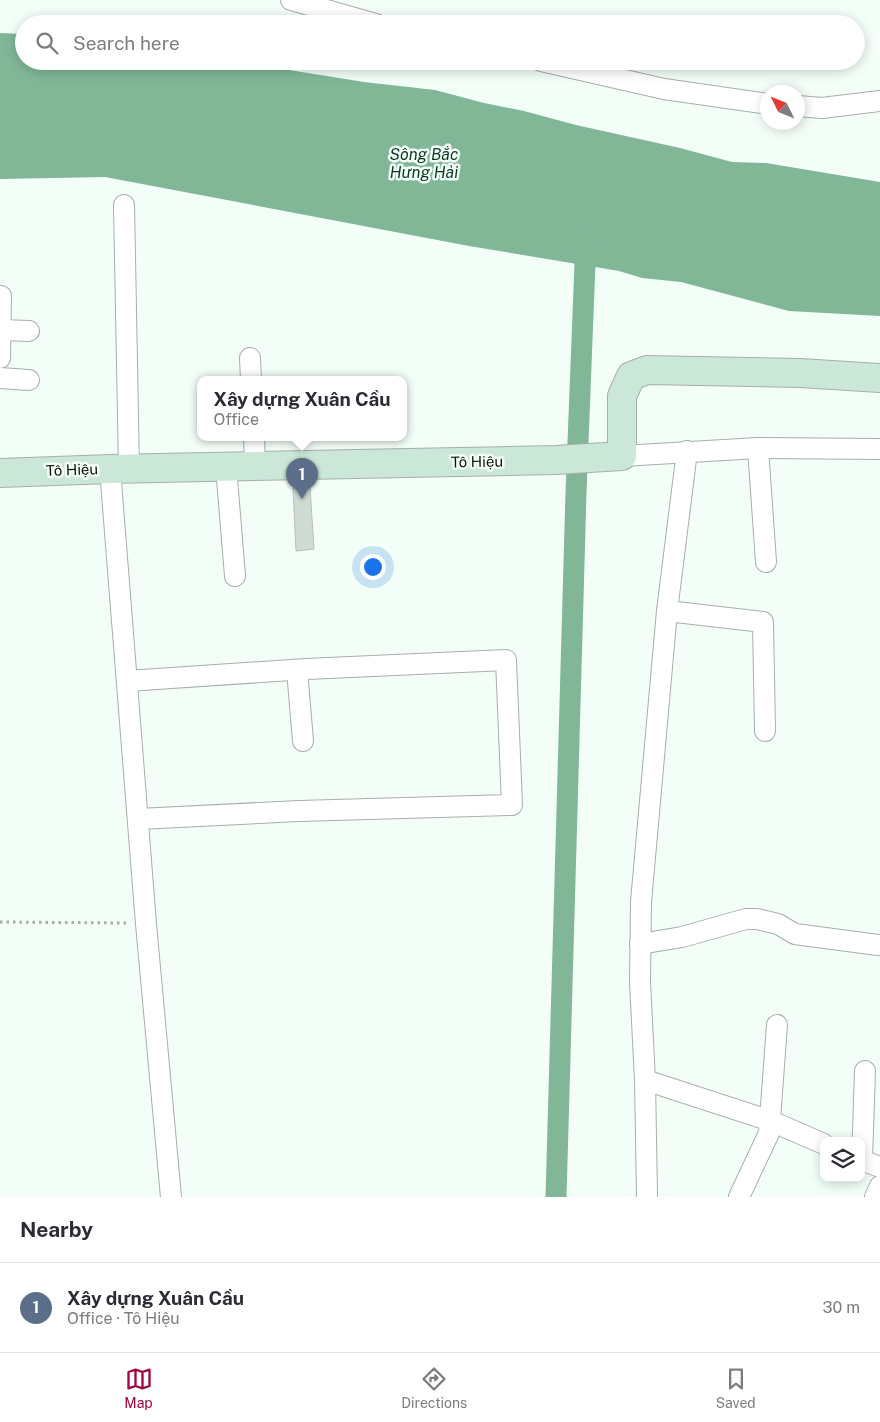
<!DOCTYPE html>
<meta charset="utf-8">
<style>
:root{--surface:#fff;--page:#f7f7f7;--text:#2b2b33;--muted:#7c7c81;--line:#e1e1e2;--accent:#a10442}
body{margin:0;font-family:"Public Sans",sans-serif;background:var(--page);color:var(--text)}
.controls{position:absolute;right:15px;bottom:15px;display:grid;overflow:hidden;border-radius:10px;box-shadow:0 2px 12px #0003}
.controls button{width:45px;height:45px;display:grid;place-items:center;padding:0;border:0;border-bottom:1px solid var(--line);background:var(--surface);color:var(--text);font:25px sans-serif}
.compass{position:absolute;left:760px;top:85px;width:45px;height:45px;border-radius:50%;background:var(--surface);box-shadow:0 2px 12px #0003;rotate:313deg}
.you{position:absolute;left:372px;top:566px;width:18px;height:18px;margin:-12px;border:4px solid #fff;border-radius:50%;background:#1a73e8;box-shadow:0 0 0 8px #1a73e833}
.badge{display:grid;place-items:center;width:32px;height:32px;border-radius:50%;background:var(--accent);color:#fff;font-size:16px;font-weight:700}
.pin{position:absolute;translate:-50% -41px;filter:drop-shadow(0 1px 2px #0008)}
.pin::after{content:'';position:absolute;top:26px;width:18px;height:15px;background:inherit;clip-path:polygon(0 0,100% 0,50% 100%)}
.popup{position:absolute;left:197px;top:376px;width:210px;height:65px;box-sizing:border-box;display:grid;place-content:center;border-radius:10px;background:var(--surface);filter:drop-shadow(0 1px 4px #0005);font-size:16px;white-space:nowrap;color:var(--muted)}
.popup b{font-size:19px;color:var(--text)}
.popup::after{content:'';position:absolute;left:50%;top:100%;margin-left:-10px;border:10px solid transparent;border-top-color:var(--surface)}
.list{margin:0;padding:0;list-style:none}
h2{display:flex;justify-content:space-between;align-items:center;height:65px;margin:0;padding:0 20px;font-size:21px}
h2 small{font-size:16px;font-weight:400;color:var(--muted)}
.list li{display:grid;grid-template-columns:32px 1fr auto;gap:15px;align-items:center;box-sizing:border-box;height:90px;padding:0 20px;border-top:1px solid var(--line)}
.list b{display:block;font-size:19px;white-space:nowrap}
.list p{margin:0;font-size:16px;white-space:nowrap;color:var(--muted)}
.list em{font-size:16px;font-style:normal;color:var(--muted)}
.icon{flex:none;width:28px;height:28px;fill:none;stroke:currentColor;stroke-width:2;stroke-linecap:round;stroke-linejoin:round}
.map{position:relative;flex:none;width:880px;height:1197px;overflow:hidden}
.search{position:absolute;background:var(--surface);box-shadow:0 2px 12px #0003;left:15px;right:15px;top:15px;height:55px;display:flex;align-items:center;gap:12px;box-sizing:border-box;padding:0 18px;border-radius:28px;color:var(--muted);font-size:19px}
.sheet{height:155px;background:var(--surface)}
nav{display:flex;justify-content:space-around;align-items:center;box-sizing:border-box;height:70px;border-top:1px solid var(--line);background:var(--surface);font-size:14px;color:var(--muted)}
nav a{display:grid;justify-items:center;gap:2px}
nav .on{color:var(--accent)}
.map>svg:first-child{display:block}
</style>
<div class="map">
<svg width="880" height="1197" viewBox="0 0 880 1197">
<rect width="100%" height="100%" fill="#f2fef7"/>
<polygon fill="#81b797" points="0,33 24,34 24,61 203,61 289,70 364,82 435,90 484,103 524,111 576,125 680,148 732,162 766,163 880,182 880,316 789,311 681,282 642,278 619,271 469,246 105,177 0,179"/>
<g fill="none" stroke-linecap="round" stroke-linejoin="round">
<polyline stroke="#81b797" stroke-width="21" points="556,1197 576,493 586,238"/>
</g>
<polygon fill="#d0dbd4" stroke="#b5c0b9" points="310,487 314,549 296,551 293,488"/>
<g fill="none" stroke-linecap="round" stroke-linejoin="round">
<defs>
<g id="minor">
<polyline points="291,0 376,24"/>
<polyline points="541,61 664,89 768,104"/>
<polyline points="798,106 822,108 880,101"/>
<polyline points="124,205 129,469"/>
<polyline points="1,330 29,331"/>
<polyline points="0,358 1,296"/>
<polyline points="250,358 251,380"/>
<polyline points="0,378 29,380"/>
<polyline points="254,438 255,466"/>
<polyline points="758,448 766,562"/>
<polyline points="622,456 758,448 880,449"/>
<polyline points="226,467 235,576"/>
<polyline points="110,469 146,924 171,1197"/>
<polyline points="667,611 763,622 765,731"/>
<polyline points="297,670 303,741"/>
<polyline points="127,681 306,669 506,660 512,805 299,811 138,819"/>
<polyline points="640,944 682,937 746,919 757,919 778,924 795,934 878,945"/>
<polyline points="645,1080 771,1121 824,1144"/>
<polyline points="861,1160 880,1167"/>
<polyline points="862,1160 865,1071"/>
<polyline points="647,1197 645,1080 640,982 641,902 667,611 687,451"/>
<polyline points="739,1197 769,1133 777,1025"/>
<polyline points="875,1197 880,1186"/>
</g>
<polyline id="secondary" points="0,473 110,469 556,460 622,456 622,396 631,376 647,370 800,373 880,378"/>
</defs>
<use href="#minor" stroke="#a5b0a9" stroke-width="22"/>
<use href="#secondary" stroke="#a5b0a9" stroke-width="30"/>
<polyline stroke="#a4ada8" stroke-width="3" stroke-dasharray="2.5 4" stroke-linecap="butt" points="0,922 126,923"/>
<use href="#minor" stroke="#fff" stroke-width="20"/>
<use href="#secondary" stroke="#cbe7d8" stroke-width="28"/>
</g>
<g text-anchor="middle" stroke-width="5" stroke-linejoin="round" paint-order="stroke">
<g font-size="15" fill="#0f1310" stroke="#f2fef7">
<text transform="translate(477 462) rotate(-1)" y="5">Tô Hiệu</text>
<text transform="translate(72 470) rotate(-2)" y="5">Tô Hiệu</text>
</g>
<g font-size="16" font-style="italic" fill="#093722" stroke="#f2fef7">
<text x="424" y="160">Sông Bắc<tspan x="424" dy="18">Hưng Hải</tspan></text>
</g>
</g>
</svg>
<div class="controls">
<button><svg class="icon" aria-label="layers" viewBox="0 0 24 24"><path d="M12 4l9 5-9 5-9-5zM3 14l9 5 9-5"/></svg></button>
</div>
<svg class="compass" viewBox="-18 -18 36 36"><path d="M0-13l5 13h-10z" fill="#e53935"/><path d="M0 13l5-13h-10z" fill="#7c7c81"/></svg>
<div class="you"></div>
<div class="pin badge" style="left:302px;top:499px;background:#5c6f8a">1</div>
<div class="popup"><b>Xây dựng Xuân Cầu</b>Office</div>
<div class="search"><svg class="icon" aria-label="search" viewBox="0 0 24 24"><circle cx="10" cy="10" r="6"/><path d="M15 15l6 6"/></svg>Search here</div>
</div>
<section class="sheet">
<h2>Nearby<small></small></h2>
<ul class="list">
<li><span class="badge" style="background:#5c6f8a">1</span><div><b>Xây dựng Xuân Cầu</b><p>Office · Tô Hiệu</p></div><em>30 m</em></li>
</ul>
</section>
<nav>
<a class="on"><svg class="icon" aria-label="map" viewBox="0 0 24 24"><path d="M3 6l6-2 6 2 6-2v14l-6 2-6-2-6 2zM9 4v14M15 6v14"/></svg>Map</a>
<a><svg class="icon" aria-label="directions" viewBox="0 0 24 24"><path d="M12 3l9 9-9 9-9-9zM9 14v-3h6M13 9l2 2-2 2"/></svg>Directions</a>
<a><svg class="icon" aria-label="saved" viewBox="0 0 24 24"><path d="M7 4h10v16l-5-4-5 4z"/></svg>Saved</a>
</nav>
